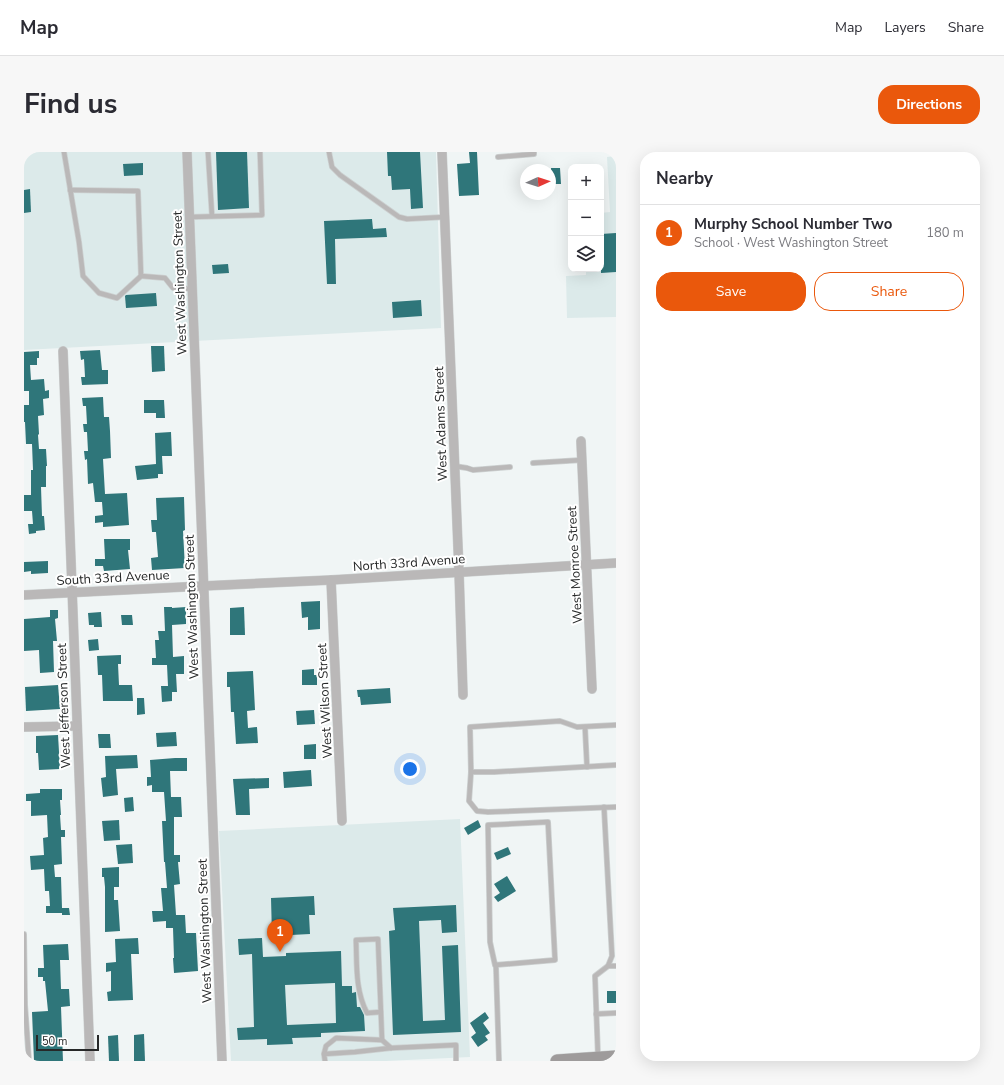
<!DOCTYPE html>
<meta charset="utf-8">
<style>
:root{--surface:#fff;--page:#f7f7f7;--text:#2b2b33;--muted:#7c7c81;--line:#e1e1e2;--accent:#ea580c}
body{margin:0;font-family:"Nunito Sans",sans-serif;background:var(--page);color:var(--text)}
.controls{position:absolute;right:12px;top:12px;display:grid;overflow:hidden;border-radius:8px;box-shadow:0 4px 16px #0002}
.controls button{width:36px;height:36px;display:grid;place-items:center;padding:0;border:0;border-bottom:1px solid var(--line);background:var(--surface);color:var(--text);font:20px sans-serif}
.compass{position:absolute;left:496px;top:12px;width:36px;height:36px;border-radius:50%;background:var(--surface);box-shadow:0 4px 16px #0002;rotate:87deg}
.scale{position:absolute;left:12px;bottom:10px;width:63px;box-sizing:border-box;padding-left:4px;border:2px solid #262828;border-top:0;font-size:11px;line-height:14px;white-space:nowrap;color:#262828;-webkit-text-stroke:3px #fff;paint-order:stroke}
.you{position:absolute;left:386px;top:617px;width:14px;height:14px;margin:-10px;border:3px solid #fff;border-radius:50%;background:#1a73e8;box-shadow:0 0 0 6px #1a73e833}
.badge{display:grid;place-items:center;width:26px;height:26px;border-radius:50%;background:var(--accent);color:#fff;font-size:13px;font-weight:700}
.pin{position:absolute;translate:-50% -33px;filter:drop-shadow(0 1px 2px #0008)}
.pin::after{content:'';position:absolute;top:21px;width:14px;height:12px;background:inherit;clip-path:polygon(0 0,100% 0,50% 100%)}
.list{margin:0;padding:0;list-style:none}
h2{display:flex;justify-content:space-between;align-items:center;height:52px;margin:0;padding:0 16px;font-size:17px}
h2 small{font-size:13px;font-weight:400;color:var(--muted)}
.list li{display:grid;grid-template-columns:26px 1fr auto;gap:12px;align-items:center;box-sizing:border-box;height:56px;padding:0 16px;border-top:1px solid var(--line)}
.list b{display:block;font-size:15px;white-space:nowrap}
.list p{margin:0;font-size:13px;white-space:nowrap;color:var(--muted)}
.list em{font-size:13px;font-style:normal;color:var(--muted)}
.actions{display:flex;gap:8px;padding:12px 16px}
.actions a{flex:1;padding:9px 0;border:1px solid var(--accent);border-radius:16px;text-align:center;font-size:14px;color:var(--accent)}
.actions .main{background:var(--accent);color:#fff}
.icon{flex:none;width:22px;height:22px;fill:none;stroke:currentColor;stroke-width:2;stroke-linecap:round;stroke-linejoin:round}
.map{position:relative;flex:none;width:592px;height:909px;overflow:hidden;border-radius:16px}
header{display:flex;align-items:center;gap:24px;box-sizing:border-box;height:56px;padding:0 20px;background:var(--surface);border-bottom:1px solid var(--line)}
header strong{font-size:19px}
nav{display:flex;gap:22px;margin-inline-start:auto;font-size:14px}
.intro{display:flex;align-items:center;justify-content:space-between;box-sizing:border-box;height:96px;padding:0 24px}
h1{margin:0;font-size:28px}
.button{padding:10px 18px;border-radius:16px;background:var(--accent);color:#fff;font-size:14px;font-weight:700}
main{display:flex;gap:24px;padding:0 24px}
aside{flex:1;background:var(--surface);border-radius:16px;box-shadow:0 4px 16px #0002}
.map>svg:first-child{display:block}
</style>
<header>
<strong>Map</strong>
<nav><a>Map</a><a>Layers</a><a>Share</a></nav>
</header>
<div class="intro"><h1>Find us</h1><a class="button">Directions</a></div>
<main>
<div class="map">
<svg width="592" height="909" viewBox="0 0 592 909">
<rect width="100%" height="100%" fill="#f0f5f5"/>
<g fill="#dceaea">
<polygon points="0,0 412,0 417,176 0,198"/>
<polygon points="592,4 592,165 543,166 542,124 562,123 562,117 577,117 577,61 586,60 583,5"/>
<polygon points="436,667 446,905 362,909 207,909 195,679"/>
</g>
<g fill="#2f767a" fill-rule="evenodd">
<polygon points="192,0 223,0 225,56 194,58"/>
<polygon points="363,0 396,0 399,56 387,57 386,37 368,38 367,24 364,24"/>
<polygon points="445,0 453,0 455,43 435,44 433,12 446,11"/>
<polygon points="119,11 119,23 100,24 99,12"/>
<polygon points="527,16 536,16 537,32 528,32"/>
<polygon points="6,37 7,60 0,61 0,38"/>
<polygon points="348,67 349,77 362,76 363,85 311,87 312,132 303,132 300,69"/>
<polygon points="592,81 592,120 577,121 577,82"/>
<polygon points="204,112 205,121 189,122 188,113"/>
<polygon points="132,141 133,154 102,156 101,144 102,143"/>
<polygon points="397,148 398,164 369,166 368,150"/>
<polygon points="127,194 140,194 141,219 128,220"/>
<polygon points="76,198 78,218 84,218 84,232 58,233 57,225 61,225 60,207 57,208 56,199"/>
<polygon points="15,199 15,206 13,206 13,213 6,213 7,228 20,227 21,239 25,238 25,246 19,247 20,263 14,264 15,282 14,283 15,297 22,297 23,314 22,314 22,335 17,335 18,364 20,364 21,378 12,379 12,381 5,382 4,372 9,372 8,359 0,359 0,343 7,343 7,318 9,318 8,292 2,292 1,270 0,270 0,253 5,253 5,239 0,239 0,200"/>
<polygon points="79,245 80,265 85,265 86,279 87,306 79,307 81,342 103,341 105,373 79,375 79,370 71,371 71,364 79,363 78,350 71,350 69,331 64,332 63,307 61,308 60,299 64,299 63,280 60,280 59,272 63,272 62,254 59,254 58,246"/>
<polygon points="120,248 140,248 141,266 132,266 132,261 120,261"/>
<polygon points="147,280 148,304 138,304 139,322 134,322 134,326 113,328 111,314 132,312 131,281"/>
<polygon points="160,345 161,378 159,379 161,416 128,418 127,406 134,405 132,380 128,380 127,368 133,368 132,346"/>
<polygon points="80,387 106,387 106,398 104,398 106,417 80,419 79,414 71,414 71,407 81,407"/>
<polygon points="24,409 24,421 7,422 7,419 0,420 0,410"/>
<polygon points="296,449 296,477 284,478 284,465 278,466 277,450"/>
<polygon points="140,455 148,455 148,456 162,455 162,472 148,473 149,505 160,504 160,522 152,522 153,540 148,540 148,549 138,550 137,534 144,534 143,513 128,513 128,506 132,506 131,488 135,488 134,479 141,479"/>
<polygon points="220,455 221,483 206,483 206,456"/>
<polygon points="26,458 34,458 34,466 31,467 33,489 29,489 30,520 16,521 15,498 0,499 0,467 26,465"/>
<polygon points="77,460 78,475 70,475 70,473 65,473 64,461"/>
<polygon points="97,463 108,463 109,473 98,473"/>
<polygon points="74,487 75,498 65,499 64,488"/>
<polygon points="97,503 97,512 94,512 95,533 108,533 109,549 79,549 78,523 74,523 73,504"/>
<polygon points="290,517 290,523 293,523 293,533 278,533 278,518"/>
<polygon points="229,519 231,558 223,559 224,576 233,575 234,591 212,592 210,560 207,560 206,535 203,535 203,520"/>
<polygon points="34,533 36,557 2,559 1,535"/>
<polygon points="366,536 367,551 337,553 336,545 334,545 333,538"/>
<polygon points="113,546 120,546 121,562 113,563"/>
<polygon points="290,558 291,572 273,573 272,559"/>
<polygon points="152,580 153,594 133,595 132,581"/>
<polygon points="74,582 86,582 87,596 75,596"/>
<polygon points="34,583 36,617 15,618 14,601 12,601 12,584"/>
<polygon points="292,592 292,607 280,607 280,593"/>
<polygon points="113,603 114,616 92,617 94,643 79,645 77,626 82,625 81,604"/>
<polygon points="151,606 163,606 163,619 146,619 147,645 157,645 158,665 150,665 150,703 156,703 156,710 154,710 156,732 150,733 152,763 161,763 162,781 172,781 174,819 150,821 149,806 150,806 149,776 142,776 142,769 129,770 128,759 139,759 137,736 143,736 141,710 140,710 138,669 142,669 140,640 128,640 128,633 123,634 123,625 127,625 126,608"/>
<polygon points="287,618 288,634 260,636 259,620"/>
<polygon points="245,626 245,636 225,637 226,663 212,663 209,627"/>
<polygon points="16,637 38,637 38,648 36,648 37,663 36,663 37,678 41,678 41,685 37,685 38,712 30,713 31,725 37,725 38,756 45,756 46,763 38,763 38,761 22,761 22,754 26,754 25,739 21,739 20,717 7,718 6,704 20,703 19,686 24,685 23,663 7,664 7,649 2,649 2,642 16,641"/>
<polygon points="109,645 110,659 101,660 100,646"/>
<polygon points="95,668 96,688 80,689 78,669"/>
<polygon points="454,668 457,675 444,683 440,676"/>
<polygon points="108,692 109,711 94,712 92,693"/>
<polygon points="484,695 487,702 473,708 470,701"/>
<polygon points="95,715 95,735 90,735 90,748 94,748 96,779 81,780 81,735 80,725 78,725 78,716"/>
<polygon points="483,724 492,739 474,750 470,745 476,741 470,732"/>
<polygon points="290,744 291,763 285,763 286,782 248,784 247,746"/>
<polygon points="432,753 433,780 418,781 417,768 395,769 399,869 421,868 418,794 434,793 437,880 369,883 365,779 371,778 369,756"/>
<polygon points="114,786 115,802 107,802 109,848 84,849 83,840 87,839 87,819 82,820 82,811 92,810 91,787"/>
<path d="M238,786L239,805L262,804V801L317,799L318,834H328V841L332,840L333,855H336L340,863L341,879L297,881V885L268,886L269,892L243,893V887L214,888L213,876L230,875L228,802L215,803L214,787ZM311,831L312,871L263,873L261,833Z"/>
<polygon points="44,792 45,808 36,808 37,837 45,837 46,854 37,855 39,909 10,909 8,860 24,859 21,829 19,829 19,825 14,825 14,816 20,816 19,793"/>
<rect x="583" y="839" width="9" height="12"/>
<polygon points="461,860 465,866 459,871 466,881 461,884 464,888 454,895 447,885 452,881 446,871"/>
<polygon points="120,882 121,909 110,909 110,883"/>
<polygon points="94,883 95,909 85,909 84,884"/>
</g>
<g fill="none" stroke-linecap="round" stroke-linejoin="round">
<defs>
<g id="lane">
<polyline points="40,0 55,90 59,124 75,141 93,146 117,124"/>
<polyline points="184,0 188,64"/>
<polyline points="305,0 308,15 316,23 375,65 383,67 421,65"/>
<polyline points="474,5 510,2 510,0"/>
<polyline points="46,38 114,39 117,124 141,126 149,136 168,137"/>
<polyline points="166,65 238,63 236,0"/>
<polyline points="509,311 558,308"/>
<polyline points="430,314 443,316 449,318 486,315"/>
<polyline points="592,573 553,575 536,569 446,575 447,620 445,649 453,659 464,660 592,655"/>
<polyline points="561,575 563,615"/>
<polyline points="447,620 470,620 592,613"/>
<polyline points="0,782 1,853 5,909"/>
<polyline points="471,813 531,808 524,670 464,673 466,790 471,813 472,815 475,909"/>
<polyline points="584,814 592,814"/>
<path d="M357,860L343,861C331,838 333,813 332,788L354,787L358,888"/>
<polyline points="572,862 592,861"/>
<polyline points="300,902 302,894 312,886 358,888 367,896"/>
<polyline points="574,905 571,824 584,814 588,804 580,655"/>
<polyline points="301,909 300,902 331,900 367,896 432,893 432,909"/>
</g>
<g id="street">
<polyline points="163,0 198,909"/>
<polyline points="418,0 435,420 439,543"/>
<polyline points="39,199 66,909"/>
<polyline points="557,289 568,537"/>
<polyline points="307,428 318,669"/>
<polyline points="0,443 179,434 307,428 592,411"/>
<polyline points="0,575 53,574"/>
</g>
<polyline id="secondary" points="533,909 592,905"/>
</defs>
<use href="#lane" stroke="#ccd0d0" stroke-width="6"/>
<use href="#street" stroke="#ccd0d0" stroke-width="10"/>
<use href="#secondary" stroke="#ccd0d0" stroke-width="14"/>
<use href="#lane" stroke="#bab8b8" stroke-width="4.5"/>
<use href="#street" stroke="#bab8b8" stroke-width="9"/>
<use href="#secondary" stroke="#9e9b9b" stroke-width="13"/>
</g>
<g text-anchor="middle" stroke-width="4" stroke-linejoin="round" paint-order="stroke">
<g font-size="13" fill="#262828" stroke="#fff">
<text transform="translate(155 131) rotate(-92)" y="5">West Washington Street</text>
<text transform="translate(416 272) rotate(-92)" y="5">West Adams Street</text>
<text transform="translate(385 410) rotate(-4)" y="5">North 33rd Avenue</text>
<text transform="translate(550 413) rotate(-93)" y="5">West Monroe Street</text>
<text transform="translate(89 425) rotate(-3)" y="5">South 33rd Avenue</text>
<text transform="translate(167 455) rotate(-92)" y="5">West Washington Street</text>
<text transform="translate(300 549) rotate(-93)" y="5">West Wilson Street</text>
<text transform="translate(39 554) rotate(-92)" y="5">West Jefferson Street</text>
<text transform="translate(180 779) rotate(-92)" y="5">West Washington Street</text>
</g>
</g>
</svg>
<div class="controls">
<button>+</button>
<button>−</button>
<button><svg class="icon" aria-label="layers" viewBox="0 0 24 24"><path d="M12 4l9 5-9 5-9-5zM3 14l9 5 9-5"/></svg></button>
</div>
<svg class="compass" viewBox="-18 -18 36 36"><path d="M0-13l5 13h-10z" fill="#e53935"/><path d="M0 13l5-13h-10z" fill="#7c7c81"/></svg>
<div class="scale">50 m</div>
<div class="you"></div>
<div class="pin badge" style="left:256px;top:800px">1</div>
</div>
<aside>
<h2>Nearby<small></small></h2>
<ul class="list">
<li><span class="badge">1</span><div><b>Murphy School Number Two</b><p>School · West Washington Street</p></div><em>180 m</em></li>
</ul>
<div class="actions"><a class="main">Save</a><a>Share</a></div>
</aside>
</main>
